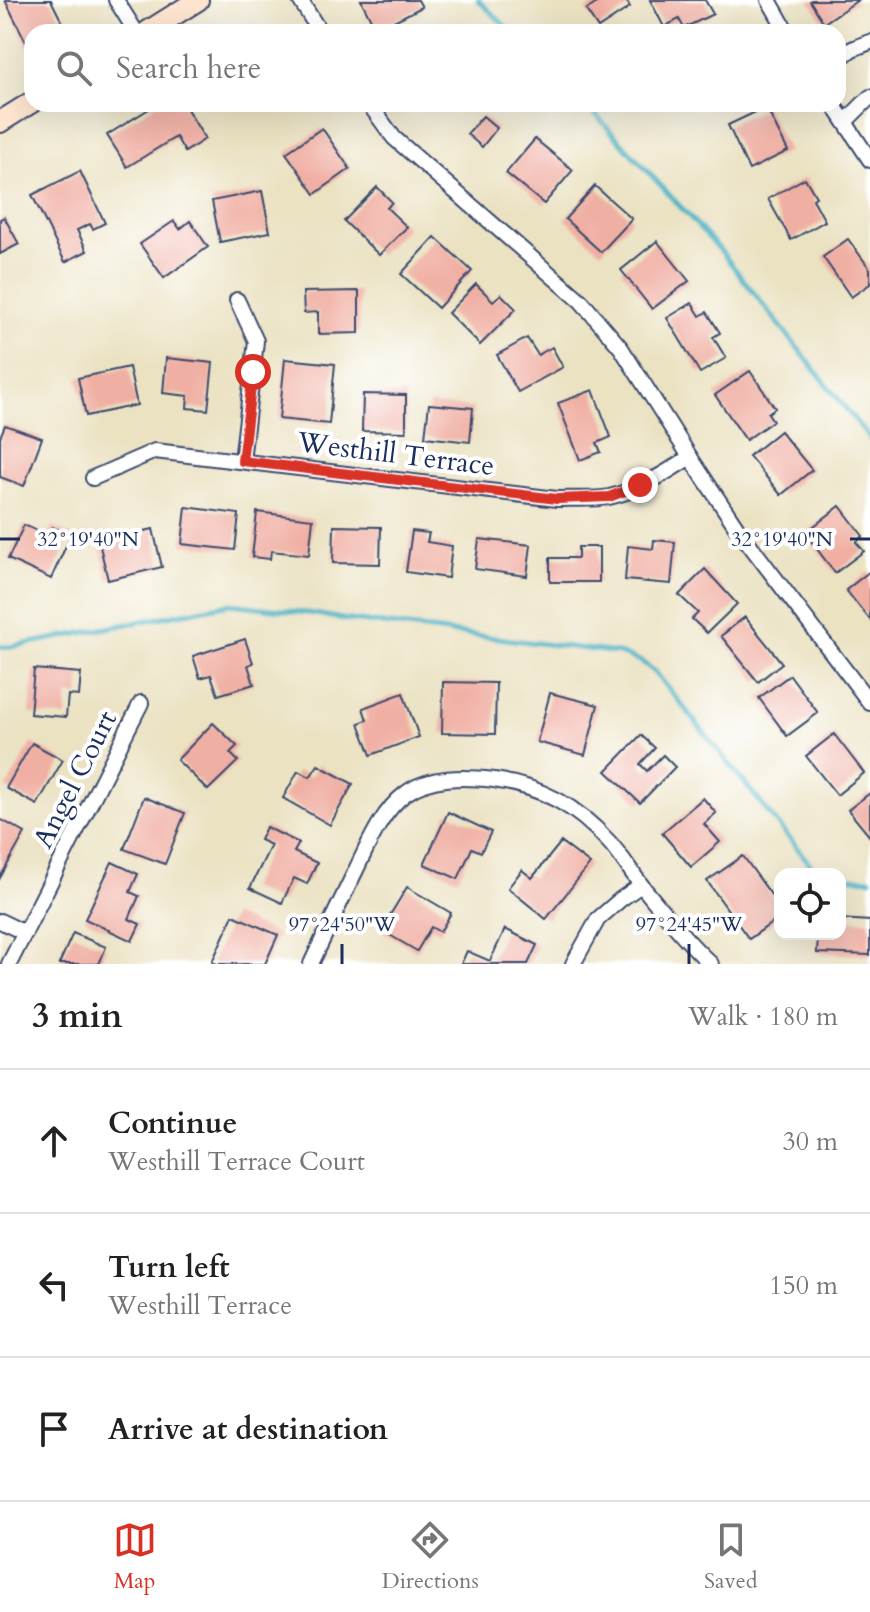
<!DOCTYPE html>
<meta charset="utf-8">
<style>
:root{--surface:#fff;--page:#f6f6f6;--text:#222;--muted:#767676;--line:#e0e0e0;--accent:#d93025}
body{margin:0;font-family:Cardo,serif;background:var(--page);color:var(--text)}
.controls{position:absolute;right:24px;bottom:24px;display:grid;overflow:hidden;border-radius:16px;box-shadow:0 8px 32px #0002}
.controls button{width:72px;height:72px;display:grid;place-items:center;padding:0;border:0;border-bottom:2px solid var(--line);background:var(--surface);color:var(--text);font:40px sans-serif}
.stop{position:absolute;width:24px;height:24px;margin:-18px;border:6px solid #d93025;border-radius:50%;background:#fff}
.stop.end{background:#d93025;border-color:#fff;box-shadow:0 2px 8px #0008}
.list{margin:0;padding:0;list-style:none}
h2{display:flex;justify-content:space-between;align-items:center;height:104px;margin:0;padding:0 32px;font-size:34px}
h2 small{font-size:26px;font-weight:400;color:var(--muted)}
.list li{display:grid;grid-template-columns:52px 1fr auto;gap:24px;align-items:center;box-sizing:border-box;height:144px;padding:0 32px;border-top:2px solid var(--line)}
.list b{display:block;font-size:30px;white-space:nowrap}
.list p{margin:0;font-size:26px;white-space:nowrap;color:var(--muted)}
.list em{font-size:26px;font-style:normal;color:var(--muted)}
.icon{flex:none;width:44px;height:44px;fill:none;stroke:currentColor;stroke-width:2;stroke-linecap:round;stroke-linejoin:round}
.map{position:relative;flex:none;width:870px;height:964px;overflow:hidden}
.search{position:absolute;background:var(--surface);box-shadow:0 8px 32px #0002;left:24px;right:24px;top:24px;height:88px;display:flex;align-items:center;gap:20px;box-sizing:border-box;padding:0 28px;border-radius:24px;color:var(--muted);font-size:30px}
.sheet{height:536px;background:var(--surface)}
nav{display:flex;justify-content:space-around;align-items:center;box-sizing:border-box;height:112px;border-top:2px solid var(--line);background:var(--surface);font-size:22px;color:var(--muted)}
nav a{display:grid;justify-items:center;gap:4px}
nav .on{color:var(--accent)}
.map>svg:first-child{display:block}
</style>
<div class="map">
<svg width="870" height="964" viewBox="0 0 870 964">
<rect width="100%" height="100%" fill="#fff"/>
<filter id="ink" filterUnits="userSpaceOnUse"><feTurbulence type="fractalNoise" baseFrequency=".0125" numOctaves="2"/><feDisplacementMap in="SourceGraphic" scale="16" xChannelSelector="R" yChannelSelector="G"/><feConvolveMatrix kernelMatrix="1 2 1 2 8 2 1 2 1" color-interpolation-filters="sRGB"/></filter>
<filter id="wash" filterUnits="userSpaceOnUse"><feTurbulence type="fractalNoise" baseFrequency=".006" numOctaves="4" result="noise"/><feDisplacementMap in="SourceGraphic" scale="32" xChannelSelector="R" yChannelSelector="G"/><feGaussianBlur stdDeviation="1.8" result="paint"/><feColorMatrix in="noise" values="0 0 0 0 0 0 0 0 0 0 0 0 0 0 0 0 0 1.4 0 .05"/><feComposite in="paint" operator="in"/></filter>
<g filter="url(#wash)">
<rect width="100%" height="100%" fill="#ebe2c2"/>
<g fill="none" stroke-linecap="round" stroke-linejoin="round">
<g stroke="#44b0c2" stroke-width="5">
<polyline points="478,0 512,32"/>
<polyline points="586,104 720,250 870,439"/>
<polyline points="0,647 10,647 230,604 316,614 342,619 619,653 642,662 656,673 814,869 825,874"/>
<polyline points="840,877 870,879"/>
</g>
</g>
<g id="blocks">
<g fill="#f0afa3">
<polygon points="5,0 51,0 65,28 57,32 32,32 32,44 28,46"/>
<polygon points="361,0 418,0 422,7 376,30"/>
<polygon points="602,0 626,0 630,7 598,28 586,10"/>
<polygon points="650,0 705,0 713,14 684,28 679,19 664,27"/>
<polygon points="811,0 858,0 824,23 810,1"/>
<polygon points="157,104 184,104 205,139 185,152 176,137 127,167 107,135"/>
<polygon points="766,107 788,151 749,170 728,125"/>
<polygon points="483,116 497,128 482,147 467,134"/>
<polygon points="322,128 350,169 315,194 286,153"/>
<polygon points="535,139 573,170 544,204 506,173"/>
<polygon points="80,171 105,223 93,229 90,224 77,230 87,251 65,262 32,195"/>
<polygon points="805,178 816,197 813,199 825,221 791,240 768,199"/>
<polygon points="595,186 632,219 601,252 565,219"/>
<polygon points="377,187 392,202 387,208 407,227 379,255 344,221"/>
<polygon points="262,191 270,232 220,242 212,201"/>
<polygon points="4,217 19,244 0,254 0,219"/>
<polygon points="174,221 180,229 190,221 208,247 164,278 140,244"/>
<polygon points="435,237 472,271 438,308 401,274"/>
<polygon points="848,239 870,269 870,284 851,297 823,257"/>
<polygon points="657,241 689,281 652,309 621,270"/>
<polygon points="476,284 493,301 501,294 516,309 480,345 448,313"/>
<polygon points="359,291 359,333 318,334 318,312 304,313 303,292"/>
<polygon points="692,303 700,316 707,312 720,333 713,337 726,358 700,373 667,318"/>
<polygon points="527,338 538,355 552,347 563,367 518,392 497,355"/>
<polygon points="166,358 213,363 208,410 187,408 188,396 163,393"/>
<polygon points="285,359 335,364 329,424 279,419"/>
<polygon points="129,367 137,405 86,416 78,378"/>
<polygon points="750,371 775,408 768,413 773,421 746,440 715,395"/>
<polygon points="593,390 611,437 597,443 601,452 580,460 558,403"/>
<polygon points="363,394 406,395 406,432 362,431"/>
<polygon points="429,404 473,408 470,442 425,437"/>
<polygon points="5,425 42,438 24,486 0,477 0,437"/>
<polygon points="780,431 812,470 781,495 749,456"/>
<polygon points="840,506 863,536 856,542 864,551 835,573 805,533"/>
<polygon points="186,507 239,514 235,550 182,544"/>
<polygon points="257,512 313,519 309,555 271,551 270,559 252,557"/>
<polygon points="24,525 48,536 52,527 71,535 51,579 8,559"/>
<polygon points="334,526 381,527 380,564 333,563"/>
<polygon points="153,529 162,567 108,580 99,542"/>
<polygon points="412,531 429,533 427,542 452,546 448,578 406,572"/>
<polygon points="479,539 531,545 527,576 475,569"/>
<polygon points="654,540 675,542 671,584 625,580 628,546 653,549"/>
<polygon points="578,547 599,547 599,582 550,582 550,558 578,558"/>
<polygon points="705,569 737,604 707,633 692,619 698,613 679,595"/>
<polygon points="870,571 870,620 846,590"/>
<polygon points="745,617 782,663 758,682 721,636"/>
<polygon points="245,639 253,663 248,665 254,684 218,695 211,675 200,678 193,656"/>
<polygon points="34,669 81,673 79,696 68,695 66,717 30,714"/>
<polygon points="790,675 818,713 787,736 759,698"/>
<polygon points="443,682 496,683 495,734 442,733"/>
<polygon points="403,693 419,737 371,755 359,723 367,720 363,708"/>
<polygon points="550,693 598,705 585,755 537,742"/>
<polygon points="213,723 237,746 230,753 238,761 208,790 177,760"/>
<polygon points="834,734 864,773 837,795 806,756"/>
<polygon points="641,735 655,748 640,764 647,771 663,755 675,767 640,803 606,771"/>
<polygon points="32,743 63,760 37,805 6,788"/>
<polygon points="318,765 353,784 330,825 283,798 298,771 310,777"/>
<polygon points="870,793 870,837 848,810"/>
<polygon points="144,797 185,813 165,864 124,849"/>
<polygon points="703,798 716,813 704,824 720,842 691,867 662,833"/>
<polygon points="448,812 491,832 481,852 472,848 458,879 424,864"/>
<polygon points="0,819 25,833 0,878"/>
<polygon points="266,827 299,843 294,852 317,863 307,884 294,878 282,903 250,888 271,845 260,840"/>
<polygon points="561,842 590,864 546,919 508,888 522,870 532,878"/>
<polygon points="743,856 780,907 780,917 749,939 707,881"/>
<polygon points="112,862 138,874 130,892 139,896 129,919 140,924 132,941 85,919"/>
<polygon points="407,887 451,913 440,932 431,927 417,951 381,930"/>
<polygon points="233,915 278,935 265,964 217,964 212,962"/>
<polygon points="840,919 870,921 870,955 817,953 818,934 840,934"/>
<polygon points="505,929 537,945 528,964 461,964 467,951 490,961"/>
<polygon points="73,933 106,947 99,964 59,964"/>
</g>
</g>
</g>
<g filter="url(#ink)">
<use href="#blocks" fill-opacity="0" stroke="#3a4a6d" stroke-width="2"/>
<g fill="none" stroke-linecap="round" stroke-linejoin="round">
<defs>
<g id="street">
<polyline points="116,0 136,32"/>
<polyline points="300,0 320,32"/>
<polyline points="769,0 787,32"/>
<polyline points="838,60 852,49 870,42"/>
<polyline points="369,104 394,138 581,301 621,348 690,457 737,528 870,703"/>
<polyline points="833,104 870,160"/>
<polyline points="845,122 870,97"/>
<polyline points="237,300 256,341 242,461"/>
<path d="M93,478L155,451L557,499C573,498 592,500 609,497C637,491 666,473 690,457"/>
<polyline points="0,921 25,933"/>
<polyline points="9,964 141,703"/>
<path d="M311,964C325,934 339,905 353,876C367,848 380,813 405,794C429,775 466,777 494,780C543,787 576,806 609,842C622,856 631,872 642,886C664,913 686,941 711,964"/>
<polyline points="573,964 598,919 621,899 641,885"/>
</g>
<g id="secondary">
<polyline points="147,32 198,0"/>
<polyline points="0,122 32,102"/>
</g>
</defs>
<use href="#street" stroke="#3a4a6d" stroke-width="18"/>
<use href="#secondary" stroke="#3a4a6d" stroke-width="24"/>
<use href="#street" stroke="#fff" stroke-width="14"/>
<use href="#secondary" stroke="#fde5d0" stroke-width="20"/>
</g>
</g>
<g fill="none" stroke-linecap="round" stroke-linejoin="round" filter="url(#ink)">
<polyline stroke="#d93025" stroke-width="10" points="253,372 242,461 557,499 609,497 640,485"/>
</g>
<path fill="none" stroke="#1b2f5e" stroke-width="3" d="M0,539H20M850,539H870M342,944V964M689,944V964"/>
<g text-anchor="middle" stroke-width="8" stroke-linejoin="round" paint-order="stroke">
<g font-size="28" fill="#1b2f5e" stroke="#fff">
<text transform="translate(396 453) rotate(7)" y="10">Westhill Terrace</text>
<text transform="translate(74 779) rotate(-63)" y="10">Angel Court</text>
</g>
</g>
<g font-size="20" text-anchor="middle" fill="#1b2f5e" stroke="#fff" stroke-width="8" stroke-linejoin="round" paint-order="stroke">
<text x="88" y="546">32°19'40"N</text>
<text x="782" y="546">32°19'40"N</text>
<text x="342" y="931">97°24'50"W</text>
<text x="689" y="931">97°24'45"W</text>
</g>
</svg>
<div class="controls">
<button><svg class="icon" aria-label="locate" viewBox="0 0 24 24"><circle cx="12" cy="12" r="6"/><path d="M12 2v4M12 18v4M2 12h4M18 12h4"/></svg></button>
</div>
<div class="stop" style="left:253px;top:372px"></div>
<div class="stop end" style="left:640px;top:485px"></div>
<div class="search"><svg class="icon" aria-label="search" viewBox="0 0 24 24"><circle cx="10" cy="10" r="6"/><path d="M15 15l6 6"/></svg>Search here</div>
</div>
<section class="sheet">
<h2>3 min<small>Walk · 180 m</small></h2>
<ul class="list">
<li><svg class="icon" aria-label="ahead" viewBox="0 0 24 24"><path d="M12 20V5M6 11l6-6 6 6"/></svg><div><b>Continue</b><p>Westhill Terrace Court</p></div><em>30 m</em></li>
<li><svg class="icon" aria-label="left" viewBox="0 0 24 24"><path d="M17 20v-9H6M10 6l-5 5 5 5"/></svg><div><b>Turn left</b><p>Westhill Terrace</p></div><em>150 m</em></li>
<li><svg class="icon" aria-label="arrive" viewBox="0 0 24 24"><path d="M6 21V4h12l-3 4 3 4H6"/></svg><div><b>Arrive at destination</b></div></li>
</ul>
</section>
<nav>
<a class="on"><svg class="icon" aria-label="map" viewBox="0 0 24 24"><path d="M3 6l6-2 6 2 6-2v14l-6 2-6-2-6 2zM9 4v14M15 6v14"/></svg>Map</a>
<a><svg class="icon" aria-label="directions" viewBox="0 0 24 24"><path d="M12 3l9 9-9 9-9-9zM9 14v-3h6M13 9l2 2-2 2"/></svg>Directions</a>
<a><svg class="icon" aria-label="saved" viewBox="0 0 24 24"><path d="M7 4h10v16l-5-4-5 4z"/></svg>Saved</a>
</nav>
